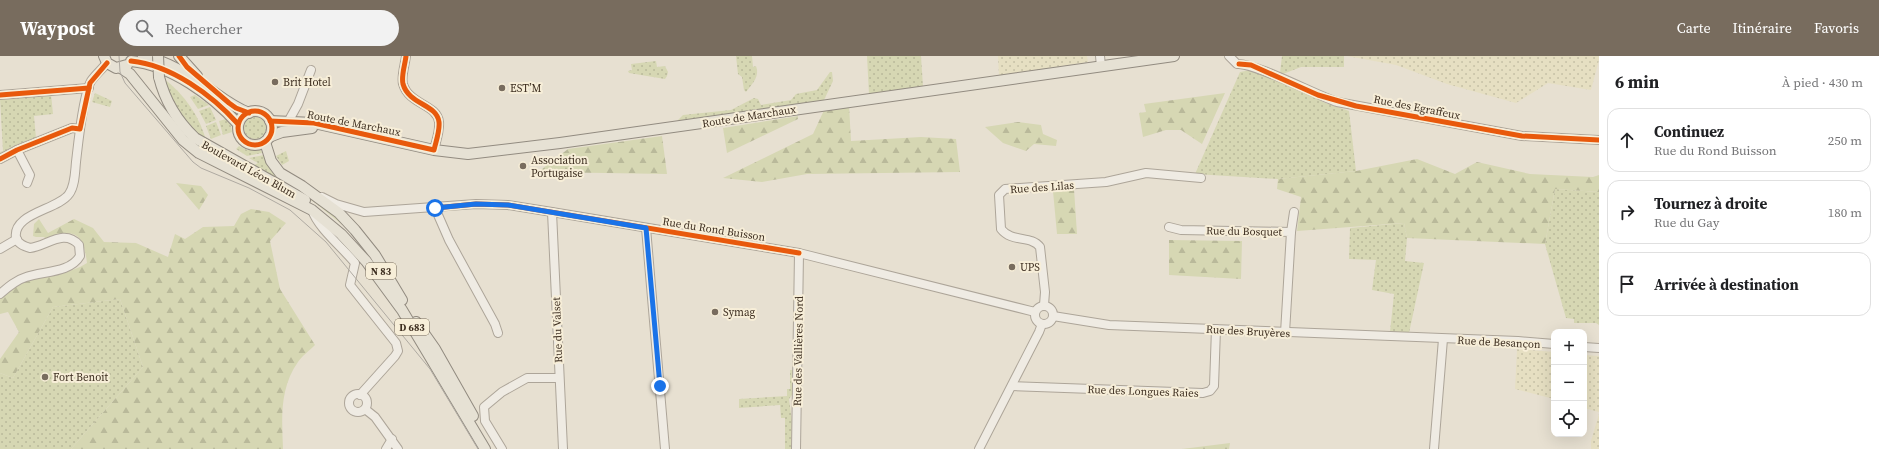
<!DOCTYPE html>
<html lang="fr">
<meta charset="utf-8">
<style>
:root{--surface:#fff;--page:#f2f2f2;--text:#202124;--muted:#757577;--line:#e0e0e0;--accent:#786c5e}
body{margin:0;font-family:"Source Serif 4",serif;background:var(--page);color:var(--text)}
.controls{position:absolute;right:12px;bottom:12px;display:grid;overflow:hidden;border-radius:8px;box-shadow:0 4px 16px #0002}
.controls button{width:36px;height:36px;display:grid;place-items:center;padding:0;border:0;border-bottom:1px solid var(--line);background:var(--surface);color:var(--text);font:20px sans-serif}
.stop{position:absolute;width:12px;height:12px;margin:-9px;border:3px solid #1a73e8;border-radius:50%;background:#fff}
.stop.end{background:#1a73e8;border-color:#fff;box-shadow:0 1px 4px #0008}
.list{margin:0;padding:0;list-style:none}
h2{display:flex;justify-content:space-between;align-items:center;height:52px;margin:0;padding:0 16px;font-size:17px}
h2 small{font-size:13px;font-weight:400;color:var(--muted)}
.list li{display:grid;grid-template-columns:26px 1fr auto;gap:12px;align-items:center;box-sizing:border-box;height:64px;margin:0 8px 8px;padding:0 8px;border:1px solid var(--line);border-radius:12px}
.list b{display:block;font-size:15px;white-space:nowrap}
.list p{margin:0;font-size:13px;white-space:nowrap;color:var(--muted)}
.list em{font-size:13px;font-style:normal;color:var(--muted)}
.icon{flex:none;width:22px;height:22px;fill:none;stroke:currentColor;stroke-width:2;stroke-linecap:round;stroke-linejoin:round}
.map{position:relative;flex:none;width:1599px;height:393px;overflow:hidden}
header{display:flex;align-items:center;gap:24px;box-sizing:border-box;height:56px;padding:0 20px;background:var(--accent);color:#fff}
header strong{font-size:19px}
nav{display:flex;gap:22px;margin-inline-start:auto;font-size:14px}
.search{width:280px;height:36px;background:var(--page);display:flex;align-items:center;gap:10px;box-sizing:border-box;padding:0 14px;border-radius:22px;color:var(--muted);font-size:15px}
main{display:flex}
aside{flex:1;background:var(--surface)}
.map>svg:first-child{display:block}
</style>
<header>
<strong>Waypost</strong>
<div class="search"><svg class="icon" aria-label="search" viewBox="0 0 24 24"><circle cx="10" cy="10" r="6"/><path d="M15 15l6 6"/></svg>Rechercher</div>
<nav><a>Carte</a><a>Itinéraire</a><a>Favoris</a></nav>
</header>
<main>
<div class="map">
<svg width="1599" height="393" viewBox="0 0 1599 393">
<defs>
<pattern id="farmland-dots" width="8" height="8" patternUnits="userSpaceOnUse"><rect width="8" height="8" fill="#e6dfc2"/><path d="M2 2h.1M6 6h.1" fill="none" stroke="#c6c0a6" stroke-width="1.8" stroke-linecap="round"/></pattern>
<pattern id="grass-dots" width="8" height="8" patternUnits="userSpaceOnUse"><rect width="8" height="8" fill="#d6d7b3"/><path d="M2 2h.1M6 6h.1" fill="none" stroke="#b9b99a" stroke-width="1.8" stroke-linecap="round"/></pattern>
<pattern id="forest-firs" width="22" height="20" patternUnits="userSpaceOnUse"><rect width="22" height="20" fill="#d6d7b3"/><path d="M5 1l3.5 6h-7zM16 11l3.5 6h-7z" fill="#b9b99a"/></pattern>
</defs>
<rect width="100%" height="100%" fill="#e7e0d1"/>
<g fill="url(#farmland-dots)">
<polygon points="998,0 1087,0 1088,6 999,20"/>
<polygon points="1347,0 1599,0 1599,4 1591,34 1548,27 1516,47 1447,28 1396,9"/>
<polygon points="1517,293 1554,296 1554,343 1515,333"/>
<polygon points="1584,299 1599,300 1599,356 1584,352"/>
<polygon points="1599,358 1599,393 1591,393 1591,385"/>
</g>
<g fill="url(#grass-dots)">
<path d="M736,0H752L753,11L756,10C760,20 753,27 746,36L744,34L742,21L738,18Z"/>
<polygon points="867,0 921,0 923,31 869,38"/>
<polygon points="1282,0 1344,0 1344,11 1301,11 1283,18 1280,17"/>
<polygon points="656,5 657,11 665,10 668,16 667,20 665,23 629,17 628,15 632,14 631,8"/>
<polygon points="1251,14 1326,47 1349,55 1356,115 1278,123 1195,118 1240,16"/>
<polygon points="830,16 832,16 833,25 824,44 677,65 683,59 731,54 754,42 758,43 761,49 791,44 796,38 817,34"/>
<path d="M163,22C185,39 200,60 207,88L176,58Z"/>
<polygon points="95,37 112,45 110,51 92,46"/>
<polygon points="51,38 53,58 34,60 36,82 0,99 0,96 3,95 0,43"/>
<polygon points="195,39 209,49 198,53 190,41"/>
<polygon points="210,51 216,64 206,68 199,55"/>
<circle cx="255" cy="72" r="11"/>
<polygon points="226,63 231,70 232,76 223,79 219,65"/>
<polygon points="216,66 221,79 211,83 206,70"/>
<polygon points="239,90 247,94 261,94 262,97 247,100 236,93"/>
<polygon points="286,95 289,105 282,109 276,100"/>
<path d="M264,99C272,128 308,134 328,151C334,157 339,164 344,170L314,146L250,111L258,107L249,102Z"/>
<polygon points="1555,133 1599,136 1599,269 1596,267 1574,267 1574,263 1566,262 1545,188"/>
<polygon points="1404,167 1407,182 1405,205 1424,207 1409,277 1390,276 1394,238 1372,234 1376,204 1349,203 1350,172"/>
<polygon points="120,243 143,311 71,393 0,393 0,317 13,322 53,251"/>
<polygon points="790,314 793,314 792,339 789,343 792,365 791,393 785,393 785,362 781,362 780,349 739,352 739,343 787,340 787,333 790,333"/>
</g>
<g fill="url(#forest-firs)">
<polygon points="1225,37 1202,88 1181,74 1166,74 1143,81 1139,57 1146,56 1144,48"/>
<polygon points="849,49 851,85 921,81 956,83 960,116 807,118 762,126 723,122 813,78 825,52"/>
<polygon points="798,60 798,63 727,97 723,72"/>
<polygon points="1018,66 1041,69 1043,78 1057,84 1056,90 1034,88 1026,95 1003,87 985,71"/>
<polygon points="662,80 667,118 541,116 542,113 568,93"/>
<polygon points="1417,103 1455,118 1477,106 1530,118 1593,121 1599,119 1599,136 1555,133 1545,188 1407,182 1404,167 1297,175 1301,141 1277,133 1278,123 1356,115"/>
<polygon points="176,127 201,130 208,139 199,154"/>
<polygon points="1074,133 1077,178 1057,178 1053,135"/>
<path d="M251,153L269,156L286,167L270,185L280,233L315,289C310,294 302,300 298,306C279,333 282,363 283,393H71L143,311L120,243L53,251L13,322L0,317V303L19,276L8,256L0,258V243C9,236 18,228 30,224C49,218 70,218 87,207C83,176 75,172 46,183L44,181H36L33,180L34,168L39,163L48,177L74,163L93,172L104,186L136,187L168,201L175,178L185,183L203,171L234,170L241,158Z"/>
<polygon points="1169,184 1242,185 1241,223 1169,219"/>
<polygon points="1230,387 1229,393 1182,393"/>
</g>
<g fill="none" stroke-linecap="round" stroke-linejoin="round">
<defs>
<g id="minor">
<path d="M406,0C405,9 401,20 403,28C409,49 437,48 439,66C440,75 436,85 434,94"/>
<polyline points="1100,0 1101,10"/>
<path d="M1229,0L1237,8C1253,6 1316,39 1337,46L1522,80L1599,84"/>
<polyline points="0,39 89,32"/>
<polyline points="288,66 298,48 311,14"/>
<polyline points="17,94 30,119 27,127"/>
<polyline points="0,103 17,94 72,72 80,73"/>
<polyline points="322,141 336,148 364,156 476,148 508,149 552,156 799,197 1035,256"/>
<polyline points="435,152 449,184 495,268 498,277"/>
<path d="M312,154C318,172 342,191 355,207L350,229L396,287L398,295L395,300L360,339"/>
<polyline points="552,156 563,393"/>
<polyline points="1169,171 1181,174 1291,176 1285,277"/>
<polyline points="646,172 665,393"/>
<polyline points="1291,176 1294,156"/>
<polyline points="0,193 17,183"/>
<path d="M0,238C8,231 16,224 26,221C44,215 70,217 80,200L79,189C64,172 47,190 30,192C24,190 18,188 16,182C12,157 58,154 69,138C75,130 75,116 76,106C78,89 83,38 91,25C95,19 102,13 107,7"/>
<path d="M1044,249L1045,236L1040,191C1031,179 1012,187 1001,173L999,139L1005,133L1106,126L1146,117L1201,122"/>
<circle cx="1044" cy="259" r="9"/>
<polyline points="1053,260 1109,269 1518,285 1554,288"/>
<polyline points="1584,291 1599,292"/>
<polyline points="1012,330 1203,337 1210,335 1214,330 1216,273"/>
<circle cx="358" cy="347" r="9"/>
<polyline points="365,353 375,361 398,393"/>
<polyline points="386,393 392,383"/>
<polyline points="502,393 485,365 484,351 502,336 527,322 559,322"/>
<polyline points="796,393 799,197"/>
<polyline points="979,393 1039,276 1042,268"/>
<polyline points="1434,393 1443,283"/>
</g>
<g id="major">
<polyline points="104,0 107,7 116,12 127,9"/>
<path d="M143,0C163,4 181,14 199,26C215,36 230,50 249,57"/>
<polyline points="179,0 197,20"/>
<path d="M131,5C171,9 212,39 238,68"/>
<polyline points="121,12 130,18 183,84 199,97 312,154 341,178 366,205 402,254 485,393"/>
<path d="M159,21C165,45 177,65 195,82L305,144"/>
<circle cx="255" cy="72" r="17"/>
<polyline points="270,65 314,67 434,94 468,98 560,87 1174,0"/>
<polyline points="269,81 282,76 312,72"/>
<polyline points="265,86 271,105 280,117 302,130 339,157 355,174 375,199 402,244"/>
<polyline points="416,266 435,293 473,360"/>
</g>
</defs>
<use href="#minor" stroke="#ada599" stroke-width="10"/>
<use href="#major" stroke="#928b80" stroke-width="12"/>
<use href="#minor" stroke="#efebe3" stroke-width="8"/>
<use href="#major" stroke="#e6e1d4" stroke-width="10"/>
<polyline stroke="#afaaa2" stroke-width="1" points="119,0 120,16 125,27 193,106 201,112 249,132 290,154 326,186 430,313 478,393"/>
<defs>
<polyline id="major-bridge" points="158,0 159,21"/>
</defs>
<use href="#major-bridge" stroke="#928b80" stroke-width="12" stroke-linecap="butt"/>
<use href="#major-bridge" stroke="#e6e1d4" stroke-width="10"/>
<defs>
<g id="cycleway">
<polyline points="179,0 187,11 229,47 236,52 249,57"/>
<path d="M131,5C171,9 212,39 238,68"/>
<polyline points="1239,8 1251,9 1318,39 1356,50 1522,80 1599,84"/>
<polyline points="0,39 89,32"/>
<circle cx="255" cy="72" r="17"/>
<path d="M270,65L314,67L434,94C436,85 440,75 439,66C437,48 409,49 403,28C401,20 405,9 406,0"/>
<polyline points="0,103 17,94 72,72 80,73 90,27 107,7"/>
<polyline points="435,152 476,148 508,149 799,197"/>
</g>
</defs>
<use href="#cycleway" stroke="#f7eed8" stroke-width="8"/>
<use href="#cycleway" stroke="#e8590c" stroke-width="5"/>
</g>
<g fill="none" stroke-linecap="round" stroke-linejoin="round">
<polyline stroke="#1a73e8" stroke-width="5" points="435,152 476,148 508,149 646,172 660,330"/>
</g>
<g fill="#786c5e" stroke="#f7eed8" stroke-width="1.5">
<circle cx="275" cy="26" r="4"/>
<circle cx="502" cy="32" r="4"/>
<circle cx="523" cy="110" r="4"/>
<circle cx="1012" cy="211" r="4"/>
<circle cx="715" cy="256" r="4"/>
<circle cx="45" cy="321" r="4"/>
</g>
<g text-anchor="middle" stroke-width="4" stroke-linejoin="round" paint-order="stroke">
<g fill="#f7eed8" stroke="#756857" stroke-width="1">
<rect x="366" y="207" width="30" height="16" rx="3"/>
<rect x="395" y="263" width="34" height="16" rx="3"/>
</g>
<g font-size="10" font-weight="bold" fill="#3d2e20">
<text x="381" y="219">N 83</text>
<text x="412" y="275">D 683</text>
</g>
<g font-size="11" fill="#3d2e20" stroke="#f7eed8" text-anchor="start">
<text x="283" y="30">Brit Hotel</text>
<text x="510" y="36">EST’M</text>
<text x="531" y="108">Association<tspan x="531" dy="13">Portugaise</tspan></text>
<text x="1020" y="215">UPS</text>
<text x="723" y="260">Symag</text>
<text x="53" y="325">Fort Benoit</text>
</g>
<g font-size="11" fill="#3d2e20" stroke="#f7eed8">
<text transform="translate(1417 51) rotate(11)" y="4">Rue des Egraffeux</text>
<text transform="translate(749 60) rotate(-9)" y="4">Route de Marchaux</text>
<text transform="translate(354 67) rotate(11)" y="4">Route de Marchaux</text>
<text transform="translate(249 113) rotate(29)" y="4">Boulevard Léon Blum</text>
<text transform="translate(1042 131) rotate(-4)" y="4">Rue des Lilas</text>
<text transform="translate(714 173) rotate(9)" y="4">Rue du Rond Buisson</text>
<text transform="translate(1244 175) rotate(1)" y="4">Rue du Bosquet</text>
<text transform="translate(557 274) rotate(-92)" y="4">Rue du Valset</text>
<text transform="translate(1248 275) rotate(3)" y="4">Rue des Bruyères</text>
<text transform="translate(1499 286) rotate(3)" y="4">Rue de Besançon</text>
<text transform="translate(798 295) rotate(-89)" y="4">Rue des Vallières Nord</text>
<text transform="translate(1143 335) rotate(2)" y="4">Rue des Longues Raies</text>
</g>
</g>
</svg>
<div class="controls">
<button>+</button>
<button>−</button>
<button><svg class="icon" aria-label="locate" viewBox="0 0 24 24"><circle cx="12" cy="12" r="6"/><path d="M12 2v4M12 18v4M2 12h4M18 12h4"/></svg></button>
</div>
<div class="stop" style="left:435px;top:152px"></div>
<div class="stop end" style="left:660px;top:330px"></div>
</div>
<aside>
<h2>6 min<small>À pied · 430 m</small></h2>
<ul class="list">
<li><svg class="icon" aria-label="ahead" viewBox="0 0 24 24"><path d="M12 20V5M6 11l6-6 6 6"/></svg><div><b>Continuez</b><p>Rue du Rond Buisson</p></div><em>250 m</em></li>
<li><svg class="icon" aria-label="right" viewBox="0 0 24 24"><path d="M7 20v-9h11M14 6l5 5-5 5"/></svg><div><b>Tournez à droite</b><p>Rue du Gay</p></div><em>180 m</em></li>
<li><svg class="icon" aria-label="arrive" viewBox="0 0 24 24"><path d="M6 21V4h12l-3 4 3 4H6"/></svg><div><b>Arrivée à destination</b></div></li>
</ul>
</aside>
</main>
